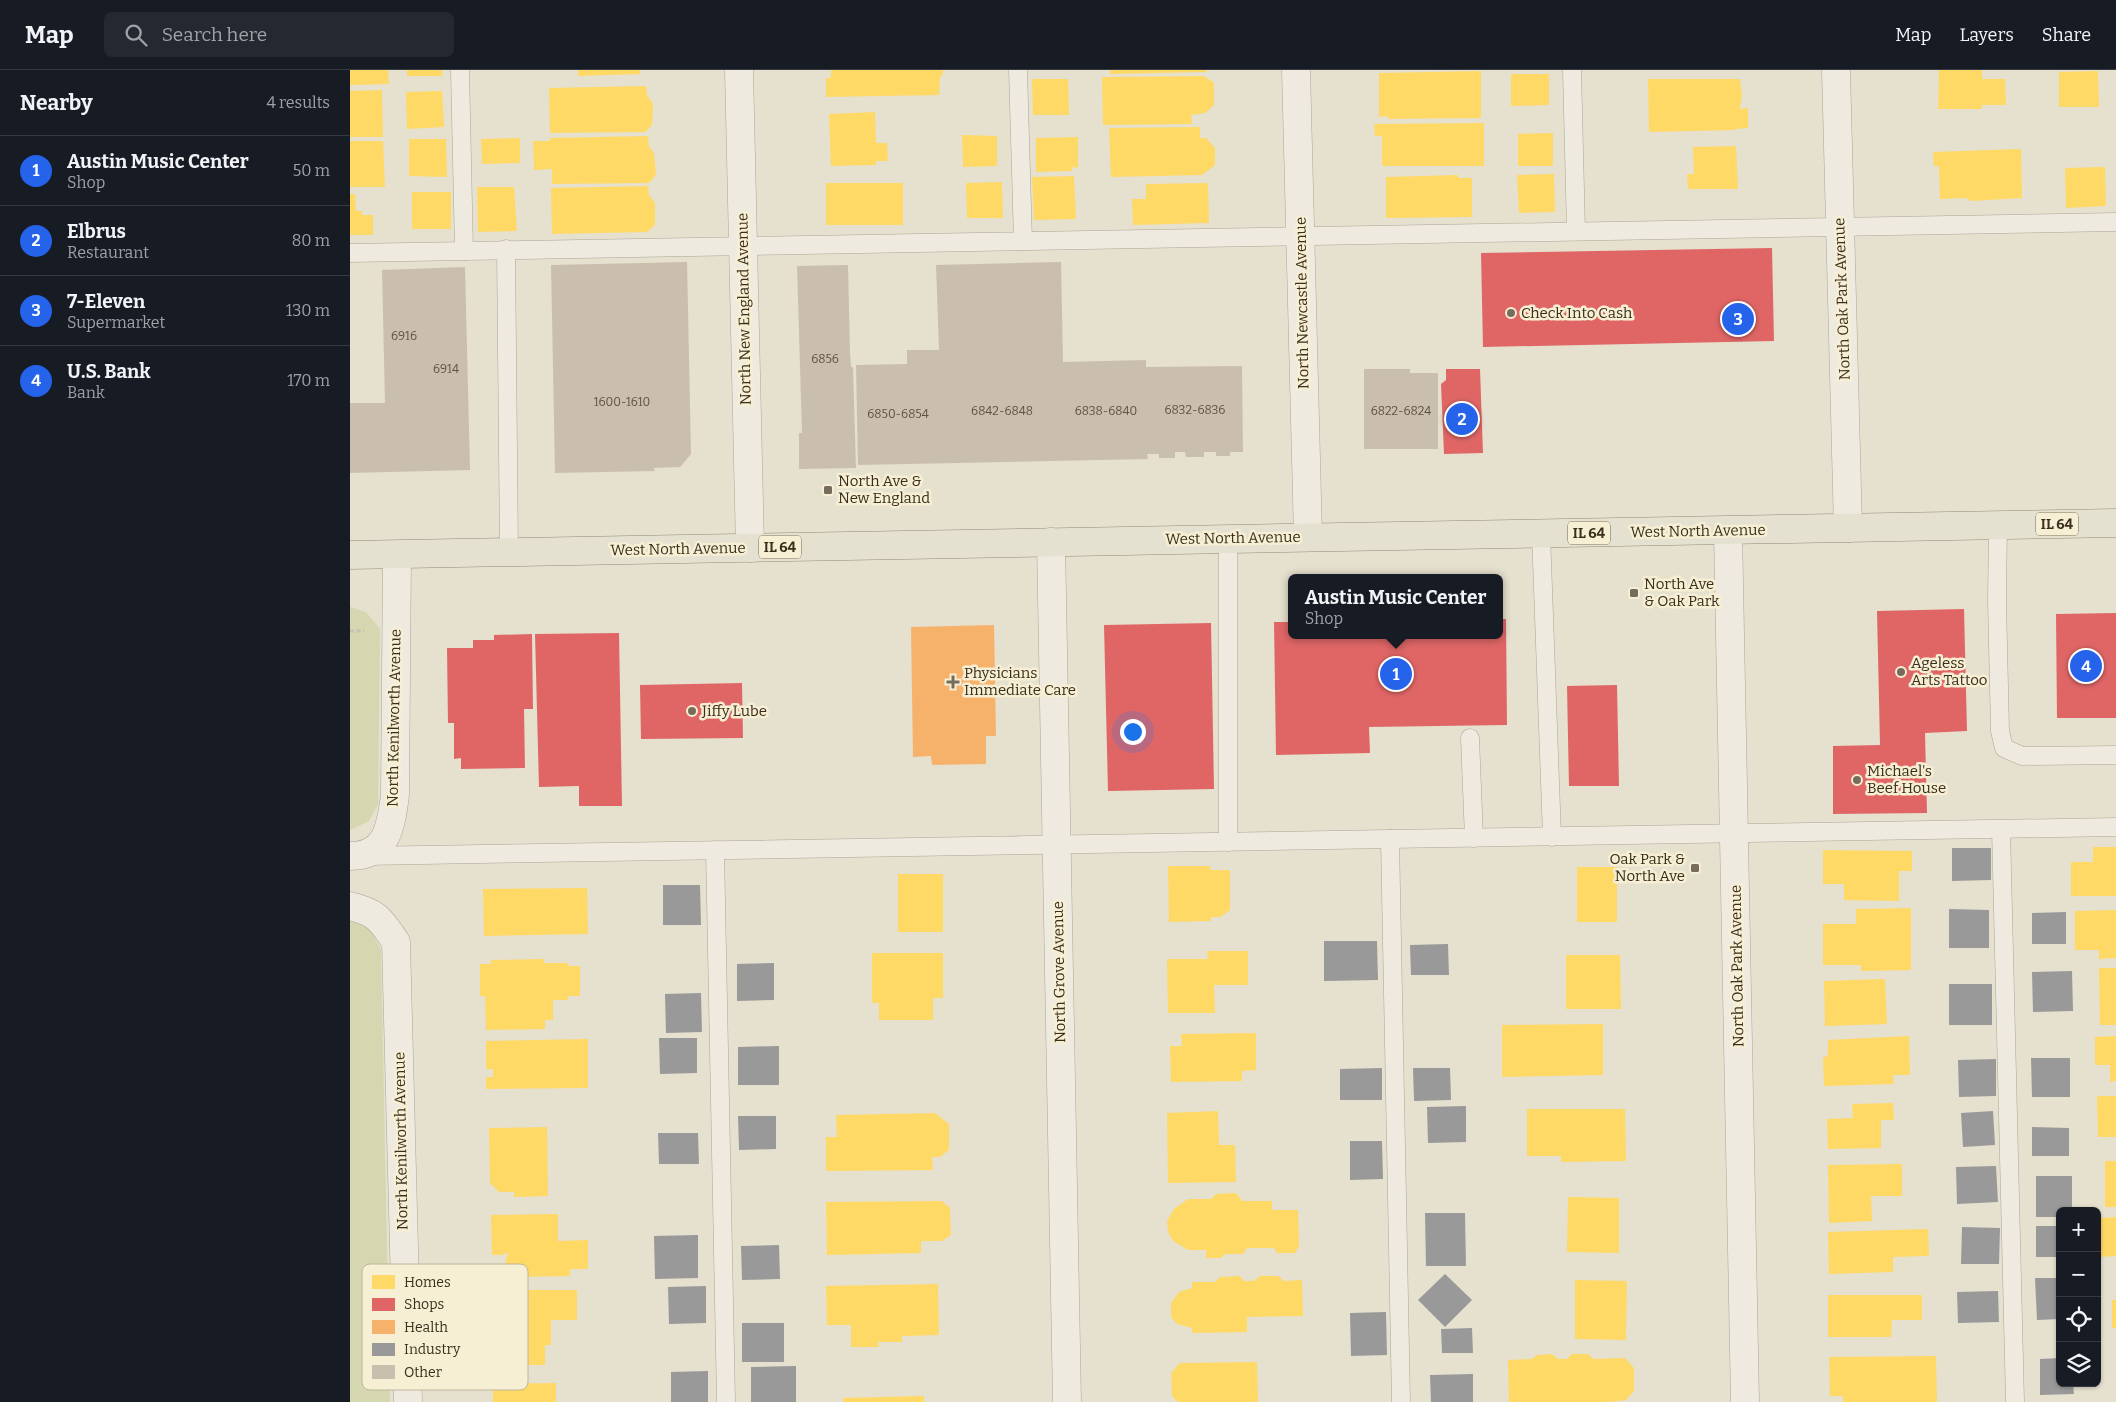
<!DOCTYPE html>
<meta charset="utf-8">
<style>
:root{--surface:#171b24;--page:#242831;--text:#f1f3f6;--muted:#9ea1a6;--line:#363941;--accent:#2563eb}
body{margin:0;font-family:Bitter,serif;background:var(--page);color:var(--text)}
.controls{position:absolute;right:15px;bottom:15px;display:grid;overflow:hidden;border-radius:8px;box-shadow:0 1px 4px #0004}
.controls button{width:45px;height:45px;display:grid;place-items:center;padding:0;border:0;border-bottom:1px solid var(--line);background:var(--surface);color:var(--text);font:25px sans-serif}
.you{position:absolute;left:782px;top:661px;width:18px;height:18px;margin:-12px;border:4px solid #fff;border-radius:50%;background:#1a73e8;box-shadow:0 0 0 8px #1a73e833}
.badge{display:grid;place-items:center;width:32px;height:32px;border-radius:50%;background:var(--accent);color:#fff;font-size:16px;font-weight:700}
.pin{position:absolute;translate:-50% -50%;border:2px solid #fff;box-shadow:0 1px 5px #0006}
.popup{position:absolute;left:938px;top:504px;width:215px;height:65px;box-sizing:border-box;display:grid;place-content:center;border-radius:8px;background:var(--surface);filter:drop-shadow(0 1px 4px #0005);font-size:16px;white-space:nowrap;color:var(--muted)}
.popup b{font-size:19px;color:var(--text)}
.popup::after{content:'';position:absolute;left:50%;top:100%;margin-left:-10px;border:10px solid transparent;border-top-color:var(--surface)}
.list{margin:0;padding:0;list-style:none}
h2{display:flex;justify-content:space-between;align-items:center;height:65px;margin:0;padding:0 20px;font-size:21px}
h2 small{font-size:16px;font-weight:400;color:var(--muted)}
.list li{display:grid;grid-template-columns:32px 1fr auto;gap:15px;align-items:center;box-sizing:border-box;height:70px;padding:0 20px;border-top:1px solid var(--line)}
.list b{display:block;font-size:19px;white-space:nowrap}
.list p{margin:0;font-size:16px;white-space:nowrap;color:var(--muted)}
.list em{font-size:16px;font-style:normal;color:var(--muted)}
.icon{flex:none;width:28px;height:28px;fill:none;stroke:currentColor;stroke-width:2;stroke-linecap:round;stroke-linejoin:round}
.map{position:relative;flex:none;width:1766px;height:1332px;overflow:hidden}
header{display:flex;align-items:center;gap:30px;box-sizing:border-box;height:70px;padding:0 25px;background:var(--surface);border-bottom:1px solid var(--line)}
header strong{font-size:24px}
nav{display:flex;gap:28px;margin-inline-start:auto;font-size:18px}
.search{width:350px;height:45px;background:var(--page);display:flex;align-items:center;gap:12px;box-sizing:border-box;padding:0 18px;border-radius:8px;color:var(--muted);font-size:19px}
main{display:flex}
aside{flex:1;background:var(--surface)}
.map>svg:first-child{display:block}
</style>
<header>
<strong>Map</strong>
<div class="search"><svg class="icon" aria-label="search" viewBox="0 0 24 24"><circle cx="10" cy="10" r="6"/><path d="M15 15l6 6"/></svg>Search here</div>
<nav><a>Map</a><a>Layers</a><a>Share</a></nav>
</header>
<main>
<aside>
<h2>Nearby<small>4 results</small></h2>
<ul class="list">
<li><span class="badge">1</span><div><b>Austin Music Center</b><p>Shop</p></div><em>50 m</em></li>
<li><span class="badge">2</span><div><b>Elbrus</b><p>Restaurant</p></div><em>80 m</em></li>
<li><span class="badge">3</span><div><b>7-Eleven</b><p>Supermarket</p></div><em>130 m</em></li>
<li><span class="badge">4</span><div><b>U.S. Bank</b><p>Bank</p></div><em>170 m</em></li>
</ul>
</aside>
<div class="map">
<svg width="1766" height="1332" viewBox="0 0 1766 1332">
<rect width="100%" height="100%" fill="#e6e0ce"/>
<g fill="#d4d7b0">
<polygon points="0,537 16,542 30,559 28,734 19,751 0,760"/>
<polygon points="5,850 21,861 31,880 40,1332 0,1332 0,851"/>
</g>
<g fill="#ffd966">
<polygon points="0,0 38,0 39,14 0,15"/>
<rect x="57" y="0" width="35" height="6"/>
<polygon points="228,0 290,0 290,4 228,6"/>
<polygon points="481,0 593,0 593,4 590,7 589,25 476,27 476,8 481,8"/>
<polygon points="760,0 857,0 856,2 760,4"/>
<polygon points="1589,0 1632,0 1632,9 1655,9 1656,35 1632,35 1632,39 1588,39"/>
<polygon points="1131,1 1131,48 1038,49 1038,46 1029,47 1029,3"/>
<polygon points="1748,1 1749,37 1709,37 1709,2"/>
<polygon points="1161,4 1199,4 1199,35 1161,36"/>
<polygon points="854,6 864,13 864,35 855,43 841,45 842,54 753,55 752,7"/>
<polygon points="682,9 718,9 719,45 683,45"/>
<polygon points="1298,9 1390,9 1392,25 1390,39 1398,38 1398,58 1385,59 1385,60 1299,62"/>
<polygon points="296,16 297,25 303,34 302,55 295,62 200,63 199,18"/>
<polygon points="32,20 33,67 0,67 0,21"/>
<polygon points="92,21 94,57 57,59 56,22"/>
<polygon points="525,42 526,73 537,73 538,91 526,91 526,95 481,96 479,44"/>
<polygon points="1134,53 1134,96 1032,96 1032,66 1025,66 1024,54"/>
<polygon points="850,57 850,68 856,68 865,78 865,95 852,105 761,107 759,58"/>
<polygon points="1203,63 1203,96 1168,96 1168,64"/>
<polygon points="612,65 647,66 647,96 613,97"/>
<polygon points="298,66 299,77 304,83 306,105 299,113 202,114 202,99 184,100 183,71 200,71 200,68"/>
<polygon points="728,67 728,98 722,97 722,101 686,102 686,68"/>
<polygon points="170,68 170,93 132,94 131,69"/>
<polygon points="59,69 96,69 97,107 59,106"/>
<polygon points="0,71 33,71 35,117 0,117"/>
<polygon points="1386,76 1388,119 1338,119 1337,104 1344,104 1343,77"/>
<polygon points="1671,79 1672,128 1621,131 1616,128 1590,129 1589,96 1584,96 1583,82"/>
<polygon points="1755,97 1756,136 1716,138 1715,98"/>
<polygon points="1204,104 1205,142 1169,143 1167,105"/>
<polygon points="1108,105 1108,108 1122,108 1122,147 1036,148 1036,107"/>
<polygon points="724,106 726,149 684,150 682,107"/>
<polygon points="652,112 653,148 617,148 616,113"/>
<rect x="476" y="113" width="77" height="42"/>
<polygon points="858,113 859,153 783,155 782,129 796,129 796,114"/>
<polygon points="298,116 299,125 305,133 305,155 297,162 202,164 201,118"/>
<polygon points="127,117 164,117 167,161 128,162"/>
<rect x="62" y="122" width="39" height="37"/>
<polygon points="0,124 5,124 6,141 12,141 12,145 23,145 23,165 0,165"/>
<polygon points="1743,777 1766,777 1766,826 1721,826 1721,792 1743,792"/>
<polygon points="1473,780 1562,781 1562,801 1549,801 1549,831 1494,830 1494,814 1473,814"/>
<polygon points="818,796 860,796 860,800 880,800 880,840 870,847 861,847 861,851 819,852"/>
<rect x="1227" y="797" width="40" height="55"/>
<rect x="548" y="804" width="45" height="58"/>
<polygon points="237,818 238,864 134,866 133,819"/>
<polygon points="1561,838 1561,900 1511,901 1511,895 1473,895 1473,854 1506,854 1506,839"/>
<polygon points="1766,840 1766,888 1749,889 1749,880 1725,880 1725,841"/>
<polygon points="857,881 898,881 898,915 864,915 865,943 818,943 817,889 858,889"/>
<polygon points="522,883 593,883 593,928 583,928 583,950 529,950 529,933 522,933"/>
<polygon points="1216,885 1270,885 1271,939 1216,939"/>
<polygon points="194,889 194,893 218,893 218,896 230,896 230,926 218,926 218,930 203,930 203,950 195,950 195,959 136,960 135,926 130,926 130,894 141,894 141,890"/>
<polygon points="1749,898 1766,898 1766,955 1750,955"/>
<polygon points="1535,909 1537,954 1475,956 1474,911"/>
<polygon points="1253,954 1253,1005 1152,1007 1152,955"/>
<polygon points="906,963 906,1000 892,1001 892,1011 821,1012 820,976 832,976 831,964"/>
<polygon points="1559,966 1560,1005 1543,1005 1544,1014 1474,1016 1473,988 1478,985 1478,970"/>
<polygon points="1766,966 1766,1011 1760,1012 1760,995 1745,995 1745,967"/>
<polygon points="238,969 238,1018 136,1019 136,1007 143,1007 143,999 136,999 136,971"/>
<polygon points="1747,1026 1766,1026 1766,1067 1748,1067"/>
<polygon points="1543,1033 1544,1050 1531,1050 1531,1078 1478,1079 1477,1049 1503,1048 1502,1034"/>
<polygon points="1177,1039 1275,1039 1276,1091 1211,1092 1211,1086 1177,1086"/>
<polygon points="868,1041 869,1075 885,1075 886,1112 818,1113 817,1043"/>
<polygon points="585,1043 599,1054 599,1080 590,1087 582,1087 583,1100 476,1101 476,1067 487,1067 486,1045"/>
<polygon points="197,1057 198,1126 164,1127 164,1122 149,1122 140,1113 139,1058"/>
<rect x="1755" y="1091" width="11" height="46"/>
<polygon points="1552,1094 1552,1126 1521,1126 1522,1151 1479,1153 1478,1095"/>
<polygon points="886,1123 892,1131 922,1131 922,1140 948,1140 949,1176 945,1183 927,1183 924,1178 897,1178 893,1184 875,1184 871,1188 856,1188 856,1180 838,1180 823,1171 818,1162 817,1151 824,1139 838,1129 861,1129 866,1124"/>
<polygon points="1218,1127 1269,1128 1269,1183 1217,1182"/>
<polygon points="592,1131 600,1138 601,1165 592,1171 571,1171 571,1183 477,1185 476,1132"/>
<polygon points="208,1144 208,1171 238,1170 238,1199 220,1199 220,1206 165,1207 158,1202 155,1195 158,1182 153,1185 142,1185 141,1145"/>
<polygon points="1766,1147 1766,1186 1750,1187 1749,1148"/>
<polygon points="1578,1159 1579,1186 1543,1187 1543,1202 1479,1204 1478,1162"/>
<polygon points="890,1206 894,1211 904,1211 910,1206 928,1206 934,1211 952,1210 953,1246 897,1247 897,1262 842,1263 842,1258 827,1254 821,1247 821,1233 829,1222 842,1218 842,1212 865,1212 870,1207"/>
<polygon points="1225,1210 1277,1211 1276,1270 1225,1269"/>
<polygon points="588,1214 589,1265 552,1266 552,1272 528,1272 529,1277 501,1277 501,1255 477,1255 476,1216"/>
<polygon points="140,1220 227,1220 227,1250 201,1250 201,1275 195,1275 195,1295 140,1295"/>
<polygon points="1478,1225 1572,1225 1572,1250 1542,1250 1541,1267 1478,1267"/>
<rect x="1762" y="1230" width="4" height="28"/>
<polygon points="1202,1284 1208,1289 1217,1289 1222,1284 1238,1284 1243,1289 1275,1288 1284,1298 1284,1321 1276,1330 1260,1332 1159,1332 1158,1290 1182,1289 1187,1285"/>
<polygon points="1586,1286 1587,1332 1493,1332 1493,1326 1480,1326 1479,1287"/>
<polygon points="907,1292 908,1332 828,1332 822,1326 821,1303 830,1293"/>
<polygon points="206,1313 206,1332 143,1332 143,1314"/>
<polygon points="574,1326 574,1332 493,1332 493,1328"/>
</g>
<g fill="#e06666">
<polygon points="1422,178 1424,271 1133,277 1131,183"/>
<polygon points="1096,299 1130,299 1133,383 1094,384 1091,314 1096,310"/>
<polygon points="1614,539 1617,661 1575,663 1577,743 1483,744 1483,676 1530,675 1527,541"/>
<polygon points="1766,543 1766,648 1707,648 1706,544"/>
<polygon points="1150,549 1156,549 1157,655 1019,657 1020,683 926,685 924,552 942,552 942,565 1150,565"/>
<polygon points="861,553 864,719 758,721 754,555"/>
<polygon points="269,563 272,736 229,736 229,716 189,717 185,564"/>
<polygon points="182,564 183,639 174,639 175,698 111,699 111,688 104,689 104,653 98,653 97,578 123,578 123,570 144,570 144,565"/>
<polygon points="392,613 393,668 291,669 290,615"/>
<polygon points="1267,615 1269,716 1219,716 1217,616"/>
</g>
<polygon fill="#f6b26b" points="644,555 646,666 636,666 636,694 582,695 581,686 563,687 561,557"/>
<g fill="#999">
<polygon points="1602,778 1641,778 1641,810 1602,811"/>
<polygon points="313,815 350,815 351,855 313,855"/>
<polygon points="1599,839 1639,840 1639,878 1599,878"/>
<polygon points="1716,842 1716,874 1682,874 1682,843"/>
<polygon points="974,871 1027,871 1028,910 974,911"/>
<polygon points="1098,874 1099,905 1061,905 1060,875"/>
<polygon points="424,893 424,930 387,931 387,894"/>
<polygon points="1722,901 1723,941 1683,942 1682,902"/>
<rect x="1599" y="914" width="43" height="41"/>
<polygon points="351,923 352,962 316,963 315,924"/>
<polygon points="309,968 347,968 347,1003 310,1004"/>
<polygon points="429,976 429,1015 388,1015 388,977"/>
<polygon points="1681,988 1720,988 1720,1027 1682,1027"/>
<polygon points="1646,989 1646,1026 1609,1027 1608,990"/>
<polygon points="1032,998 1032,1030 990,1030 990,999"/>
<polygon points="1063,998 1100,998 1101,1030 1064,1031"/>
<polygon points="1116,1036 1116,1072 1078,1073 1077,1037"/>
<polygon points="1643,1041 1645,1075 1613,1077 1611,1043"/>
<polygon points="388,1046 426,1046 426,1079 389,1080"/>
<polygon points="1682,1057 1719,1058 1719,1086 1682,1086"/>
<polygon points="308,1063 348,1063 349,1094 309,1094"/>
<polygon points="1000,1071 1032,1071 1033,1109 1000,1110"/>
<polygon points="1646,1096 1648,1132 1607,1134 1606,1097"/>
<polygon points="1686,1106 1722,1106 1722,1141 1710,1141 1710,1147 1686,1147"/>
<polygon points="1075,1143 1115,1143 1116,1196 1076,1196"/>
<rect x="1686" y="1156" width="24" height="31"/>
<polygon points="1612,1157 1650,1158 1649,1194 1611,1194"/>
<polygon points="348,1165 348,1208 305,1209 304,1166"/>
<polygon points="429,1175 430,1209 392,1210 391,1176"/>
<polygon points="1095,1204 1122,1230 1095,1257 1068,1230"/>
<polygon points="1685,1208 1710,1208 1710,1249 1687,1250"/>
<polygon points="356,1216 356,1253 319,1254 318,1217"/>
<polygon points="1648,1221 1649,1252 1608,1253 1607,1222"/>
<polygon points="1036,1242 1037,1285 1001,1286 1000,1243"/>
<rect x="392" y="1253" width="42" height="39"/>
<polygon points="1122,1258 1123,1283 1092,1283 1091,1259"/>
<polygon points="1710,1288 1710,1313 1723,1313 1724,1324 1690,1325 1690,1289"/>
<polygon points="446,1296 446,1332 401,1332 401,1297"/>
<polygon points="358,1301 358,1332 321,1332 321,1302"/>
<polygon points="1123,1304 1123,1332 1081,1332 1080,1305"/>
</g>
<g fill="#cabfaf">
<polygon points="337,192 341,384 330,397 304,398 305,401 205,403 201,195"/>
<polygon points="711,192 713,292 796,290 796,297 892,296 893,382 880,382 880,386 866,386 866,382 854,382 854,387 836,387 835,382 825,382 825,388 809,388 809,384 797,384 798,389 508,395 506,295 557,294 557,280 589,280 586,195"/>
<polygon points="498,195 500,282 501,297 503,297 506,398 449,399 449,363 452,363 447,196"/>
<polygon points="115,197 120,400 0,403 0,333 35,333 32,200"/>
<polygon points="1014,299 1060,299 1060,303 1088,303 1088,379 1014,379"/>
</g>
<g fill="none" stroke-linecap="round" stroke-linejoin="round">
<defs>
<g id="service">
<polyline points="110,0 114,181"/>
<polyline points="668,0 673,171"/>
<polyline points="1222,0 1226,161"/>
<polyline points="156,179 159,482"/>
<polyline points="0,183 1766,152"/>
<polyline points="1648,455 1647,531 1650,661 1654,678 1672,686 1766,685"/>
<polyline points="1191,463 1202,767"/>
<polyline points="1120,668 1124,768"/>
<polyline points="1651,759 1665,1332"/>
<polyline points="1040,769 1051,1332"/>
<polyline points="878,772 878,469"/>
<polyline points="365,780 376,1332"/>
<polyline points="14,786 1766,757"/>
</g>
<g id="minor">
<polyline points="389,0 400,478"/>
<polyline points="946,0 958,467"/>
<polyline points="701,472 717,1332"/>
<path d="M0,786C38,786 41,755 45,725L47,485"/>
<path d="M0,836C28,843 30,849 46,872L58,1332"/>
</g>
<g id="tertiary">
<polyline points="1486,0 1498,458"/>
<polyline points="1378,461 1395,1332"/>
</g>
<polyline id="primary" points="0,485 1766,453"/>
</defs>
<use href="#service" stroke="#aba597" stroke-width="19"/>
<use href="#minor" stroke="#aba597" stroke-width="29"/>
<use href="#tertiary" stroke="#aba597" stroke-width="29"/>
<use href="#primary" stroke="#918a7e" stroke-width="29"/>
<polyline stroke="#c7c1b6" stroke-width="3" stroke-dasharray="4 2.5" stroke-linecap="butt" points="0,561 14,561"/>
<use href="#service" stroke="#eeeae0" stroke-width="18"/>
<use href="#minor" stroke="#eeeae0" stroke-width="28"/>
<use href="#tertiary" stroke="#eeeae0" stroke-width="28"/>
<use href="#primary" stroke="#e5e1d1" stroke-width="28"/>
</g>
<g fill="#776c5c" stroke="#f7efd4" stroke-width="2">
<circle cx="1161" cy="243" r="5"/>
<rect x="473" y="415" width="10" height="10" rx="2.5"/>
<rect x="1279" y="518" width="10" height="10" rx="2.5"/>
<circle cx="1551" cy="602" r="5"/>
<path d="M600.5 604.5h5v5h5v5h-5v5h-5v-5h-5v-5h5z"/>
<circle cx="342" cy="641" r="5"/>
<circle cx="1507" cy="710" r="5"/>
<rect x="1340" y="793" width="10" height="10" rx="2.5"/>
</g>
<g text-anchor="middle" stroke-width="5" stroke-linejoin="round" paint-order="stroke">
<g font-size="12" fill="#5f5242">
<text x="54" y="270">6916</text>
<text x="475" y="293">6856</text>
<text x="96" y="303">6914</text>
<text x="272" y="336">1600-1610</text>
<text x="845" y="344">6832-6836</text>
<text x="652" y="345">6842-6848</text>
<text x="756" y="345">6838-6840</text>
<text x="1051" y="345">6822-6824</text>
<text x="548" y="348">6850-6854</text>
</g>
<g fill="#f7efd4" stroke="#736855" stroke-width="1">
<rect x="1686" y="442.5" width="42" height="23" rx="4"/>
<rect x="1218" y="451.5" width="42" height="23" rx="4"/>
<rect x="409" y="465.5" width="42" height="23" rx="4"/>
</g>
<g font-size="14" font-weight="bold" fill="#3b2e1e">
<text x="1707" y="459">IL 64</text>
<text x="1239" y="468">IL 64</text>
<text x="430" y="482">IL 64</text>
</g>
<g font-size="15" fill="#3b2e1e" stroke="#f7efd4">
<text transform="translate(1492 229) rotate(-92)" y="5">North Oak Park Avenue</text>
<text transform="translate(952 233) rotate(-91)" y="5">North Newcastle Avenue</text>
<text transform="translate(394 239) rotate(-91)" y="5">North New England Avenue</text>
<text transform="translate(1348 461) rotate(-1)" y="5">West North Avenue</text>
<text transform="translate(883 468) rotate(-1)" y="5">West North Avenue</text>
<text transform="translate(328 479) rotate(-1)" y="5">West North Avenue</text>
<text transform="translate(44 648) rotate(-89)" y="5">North Kenilworth Avenue</text>
<text transform="translate(1387 896) rotate(-91)" y="5">North Oak Park Avenue</text>
<text transform="translate(709 902) rotate(-91)" y="5">North Grove Avenue</text>
<text transform="translate(51 1071) rotate(-91)" y="5">North Kenilworth Avenue</text>
</g>
<g font-size="15" fill="#3b2e1e" stroke="#f7efd4" text-anchor="start">
<text x="1171" y="248">Check Into Cash</text>
<text x="488" y="416">North Ave &amp;<tspan x="488" dy="17">New England</tspan></text>
<text x="1294" y="519">North Ave<tspan x="1294" dy="17">&amp; Oak Park</tspan></text>
<text x="1561" y="598">Ageless<tspan x="1561" dy="17">Arts Tattoo</tspan></text>
<text x="614" y="608">Physicians<tspan x="614" dy="17">Immediate Care</tspan></text>
<text x="352" y="646">Jiffy Lube</text>
<text x="1517" y="706">Michael's<tspan x="1517" dy="17">Beef House</tspan></text>
<text x="1335" y="794" text-anchor="end">Oak Park &amp;<tspan x="1335" dy="17">North Ave</tspan></text>
</g>
</g>
<rect x="12" y="1194" width="166" height="126" rx="8" fill="#f7efd4" stroke="#bfb59d" stroke-width="1"/>
<rect x="22" y="1205" width="23" height="14" fill="#ffd966"/>
<rect x="22" y="1228" width="23" height="13" fill="#e06666"/>
<rect x="22" y="1250" width="23" height="14" fill="#f6b26b"/>
<rect x="22" y="1273" width="23" height="13" fill="#999"/>
<rect x="22" y="1295" width="23" height="14" fill="#cabfaf"/>
<g font-size="14" fill="#3b2e1e">
<text x="54" y="1217">Homes</text>
<text x="54" y="1239">Shops</text>
<text x="54" y="1262">Health</text>
<text x="54" y="1284">Industry</text>
<text x="54" y="1307">Other</text>
</g>
</svg>
<div class="controls">
<button>+</button>
<button>−</button>
<button><svg class="icon" aria-label="locate" viewBox="0 0 24 24"><circle cx="12" cy="12" r="6"/><path d="M12 2v4M12 18v4M2 12h4M18 12h4"/></svg></button>
<button><svg class="icon" aria-label="layers" viewBox="0 0 24 24"><path d="M12 4l9 5-9 5-9-5zM3 14l9 5 9-5"/></svg></button>
</div>
<div class="you"></div>
<div class="pin badge" style="left:1046px;top:604px">1</div>
<div class="popup"><b>Austin Music Center</b>Shop</div>
<div class="pin badge" style="left:1112px;top:349px">2</div>
<div class="pin badge" style="left:1388px;top:249px">3</div>
<div class="pin badge" style="left:1736px;top:596px">4</div>
</div>
</main>
